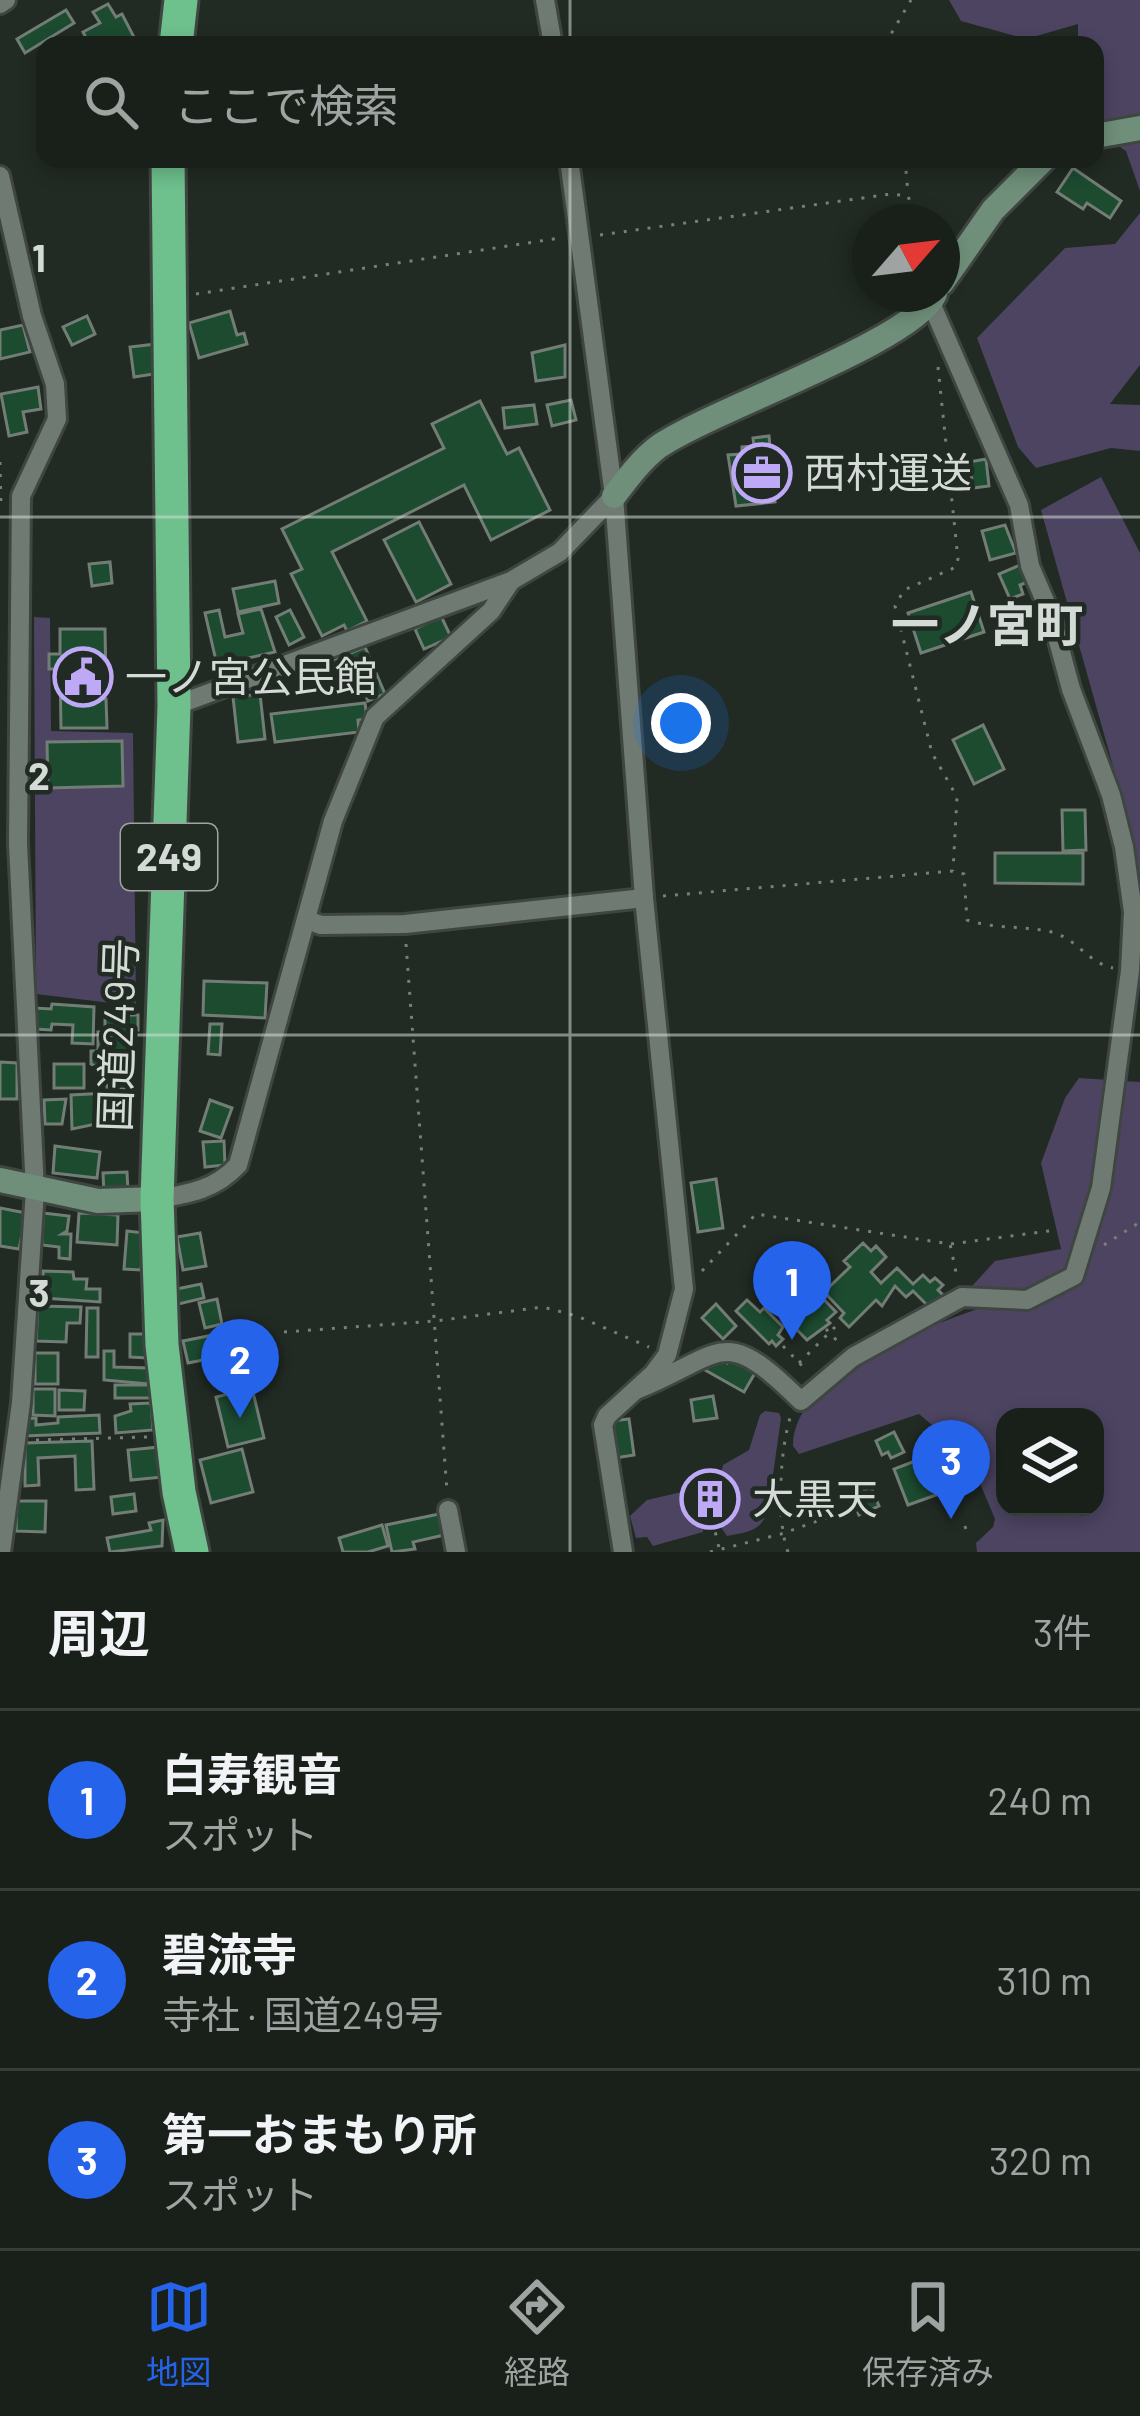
<!DOCTYPE html>
<html lang="ja">
<meta charset="utf-8">
<style>
:root{--surface:#19201a;--page:#262d27;--text:#f1f3f6;--muted:#9fa3a2;--line:#373e39;--accent:#2563eb}
body{margin:0;font-family:Barlow,"Noto Sans JP",sans-serif;background:var(--page);color:var(--text)}
.controls{position:absolute;right:36px;bottom:36px;display:grid;overflow:hidden;border-radius:24px;box-shadow:0 6px 18px #0003}
.controls button{width:108px;height:108px;display:grid;place-items:center;padding:0;border:0;border-bottom:3px solid var(--line);background:var(--surface);color:var(--text);font:60px sans-serif}
.compass{position:absolute;left:852px;top:204px;width:108px;height:108px;border-radius:50%;background:var(--surface);box-shadow:0 6px 18px #0003;rotate:62deg}
.you{position:absolute;left:681px;top:723px;width:42px;height:42px;margin:-30px;border:9px solid #fff;border-radius:50%;background:#1a73e8;box-shadow:0 0 0 18px #1a73e833}
.badge{display:grid;place-items:center;width:78px;height:78px;border-radius:50%;background:var(--accent);color:#fff;font-size:39px;font-weight:700}
.pin{position:absolute;translate:-50% -99px;filter:drop-shadow(0 3px 6px #0008)}
.pin::after{content:'';position:absolute;top:63px;width:42px;height:36px;background:inherit;clip-path:polygon(0 0,100% 0,50% 100%)}
.list{margin:0;padding:0;list-style:none}
h2{display:flex;justify-content:space-between;align-items:center;height:156px;margin:0;padding:0 48px;font-size:51px}
h2 small{font-size:39px;font-weight:400;color:var(--muted)}
.list li{display:grid;grid-template-columns:78px 1fr auto;gap:36px;align-items:center;box-sizing:border-box;height:180px;padding:0 48px;border-top:3px solid var(--line)}
.list b{display:block;font-size:45px;white-space:nowrap}
.list p{margin:0;font-size:39px;white-space:nowrap;color:var(--muted)}
.list em{font-size:39px;font-style:normal;color:var(--muted)}
.icon{flex:none;width:66px;height:66px;fill:none;stroke:currentColor;stroke-width:2;stroke-linecap:round;stroke-linejoin:round}
.map{position:relative;flex:none;width:1140px;height:1552px;overflow:hidden}
.search{position:absolute;background:var(--surface);box-shadow:0 6px 18px #0003;left:36px;right:36px;top:36px;height:132px;display:flex;align-items:center;gap:30px;box-sizing:border-box;padding:0 42px;border-radius:24px;color:var(--muted);font-size:45px}
.sheet{height:696px;background:var(--surface)}
nav{display:flex;justify-content:space-around;align-items:center;box-sizing:border-box;height:168px;border-top:3px solid var(--line);background:var(--surface);font-size:33px;color:var(--muted)}
nav a{display:grid;justify-items:center;gap:6px}
nav .on{color:var(--accent)}
.map>svg:first-child{display:block}
</style>
<div class="map">
<svg width="1140" height="1552" viewBox="0 0 1140 1552">
<rect width="100%" height="100%" fill="#212a23"/>
<g fill="#4c4461" fill-rule="evenodd">
<polygon points="949,0 1140,0 1140,191 1126,151 1095,130 1095,45 1078,45 1078,24 1026,39 961,21"/>
<polygon points="1140,213 1140,365 1110,404 1140,405 1140,451 1111,448 1036,468 1018,447 977,338 1065,248 1115,244"/>
<polygon points="1101,477 1140,553 1140,921 1120,791 1041,510"/>
<polygon points="34,617 50,618 51,731 133,733 136,1006 36,994"/>
<path d="M1079,1078L1140,1082V1552H977L976,1543L993,1527L995,1519L955,1424L938,1430L919,1414L799,1454L793,1446C794,1372 927,1327 986,1306L962,1297L995,1261L1061,1249L1041,1163L1065,1098ZM1005,1417H1095V1507H1005Z"/>
<path d="M765,1411L779,1413L781,1418L768,1510C761,1532 747,1532 727,1536L713,1516L725,1495L720,1478L723,1465L749,1450L760,1415Z"/>
<polygon points="686,1491 704,1522 703,1532 653,1546 647,1537 636,1538 630,1516 647,1500"/>
</g>
<g fill="#1c4b30" stroke="#727d75" stroke-width="3">
<polygon points="108,4 116,17 122,14 136,41 128,45 112,45 110,40 90,45 83,32 100,23 93,12"/>
<polygon points="66,10 74,23 25,53 17,39"/>
<polygon points="1073,168 1121,201 1110,218 1087,203 1083,209 1057,192"/>
<polygon points="230,311 237,335 244,333 247,344 199,358 189,323"/>
<polygon points="87,316 95,334 72,345 63,327"/>
<polygon points="23,325 30,352 0,359 0,330"/>
<polygon points="156,344 160,373 134,377 130,347"/>
<polygon points="565,345 565,377 536,381 532,353"/>
<polygon points="38,387 41,409 23,412 27,432 9,436 1,394"/>
<polygon points="571,400 576,420 552,426 547,405"/>
<polygon points="480,401 507,454 519,448 550,510 491,540 464,485 332,552 367,621 347,631 344,625 322,636 291,574 302,569 282,529 444,448 432,424"/>
<polygon points="534,405 537,424 505,428 503,408"/>
<polygon points="769,436 775,502 736,506 728,455 742,454 742,447 754,446 753,438"/>
<polygon points="986,459 989,486 973,488 969,462"/>
<polygon points="419,522 451,584 416,602 384,540"/>
<polygon points="1005,525 1016,553 990,560 982,531"/>
<polygon points="110,562 112,583 92,586 89,564"/>
<polygon points="1020,565 1028,582 1020,585 1023,594 1010,599 999,574"/>
<polygon points="275,581 279,603 238,612 233,589"/>
<polygon points="971,592 984,632 921,653 908,613"/>
<polygon points="261,609 275,652 217,665 205,613 219,610 225,637 243,633 238,614"/>
<polygon points="290,610 304,637 289,645 276,617"/>
<polygon points="441,616 451,637 424,649 415,629"/>
<polygon points="60,629 105,629 106,685 81,686 82,699 106,699 107,728 61,728 60,669 49,669 49,654 60,654"/>
<polygon points="365,647 385,694 368,701 348,654"/>
<polygon points="346,654 352,669 322,682 316,667"/>
<polygon points="260,694 265,739 238,742 233,697"/>
<polygon points="365,703 367,719 358,720 359,732 275,742 271,714"/>
<polygon points="983,725 1004,769 974,784 953,740"/>
<polygon points="122,741 123,786 48,788 47,742"/>
<polygon points="1062,810 1085,810 1086,850 1063,851"/>
<polygon points="995,853 1083,853 1083,884 995,883"/>
<polygon points="204,981 267,983 265,1018 203,1015"/>
<polygon points="52,1004 94,1007 93,1044 72,1043 73,1025 52,1024 51,1030 35,1029 36,1008 51,1009"/>
<polygon points="105,1015 138,1015 138,1030 131,1030 131,1059 105,1059 105,1067 98,1067 91,1064 91,1051 98,1051 98,1032 105,1032"/>
<polygon points="210,1024 222,1024 220,1055 208,1054"/>
<polygon points="0,1062 17,1063 17,1099 0,1099"/>
<rect x="54" y="1064" width="30" height="24"/>
<polygon points="129,1069 130,1089 107,1090 107,1070"/>
<polygon points="108,1093 115,1120 72,1129 71,1095"/>
<polygon points="66,1099 62,1124 45,1124 44,1100"/>
<polygon points="210,1100 232,1108 221,1138 200,1131"/>
<polygon points="224,1141 225,1165 205,1167 203,1142"/>
<polygon points="55,1146 100,1152 97,1178 53,1173"/>
<polygon points="127,1172 128,1193 104,1194 103,1173"/>
<polygon points="716,1179 723,1228 698,1232 691,1183"/>
<polygon points="0,1208 26,1213 19,1249 0,1246"/>
<polygon points="43,1213 69,1216 67,1231 62,1234 71,1234 70,1259 59,1258 59,1247 42,1245"/>
<polygon points="79,1213 118,1215 117,1245 77,1242"/>
<polygon points="127,1231 144,1233 141,1270 124,1269"/>
<polygon points="200,1233 206,1266 183,1270 177,1237"/>
<polygon points="863,1243 871,1251 876,1246 886,1257 871,1272 881,1283 897,1268 913,1284 923,1275 930,1282 935,1278 943,1285 938,1290 943,1295 930,1308 913,1291 906,1297 895,1286 882,1306 876,1300 849,1327 840,1318 844,1313 824,1292 850,1267 844,1261"/>
<polygon points="43,1271 73,1272 74,1279 87,1279 86,1289 100,1289 100,1302 43,1298"/>
<polygon points="798,1273 836,1312 827,1320 830,1323 807,1340 769,1301"/>
<polygon points="201,1284 204,1298 170,1306 167,1291"/>
<polygon points="217,1299 222,1324 205,1328 199,1303"/>
<polygon points="747,1300 760,1312 764,1308 783,1327 778,1335 783,1339 776,1346 772,1341 769,1344 736,1311"/>
<polygon points="716,1304 736,1326 723,1339 702,1318"/>
<polygon points="38,1306 81,1307 80,1323 67,1323 66,1342 36,1341"/>
<polygon points="87,1308 98,1308 98,1357 86,1357"/>
<polygon points="223,1333 228,1355 188,1363 183,1341"/>
<polygon points="130,1334 147,1334 147,1358 130,1357"/>
<polygon points="104,1351 114,1351 114,1367 149,1368 149,1384 104,1380"/>
<rect x="35" y="1353" width="23" height="31"/>
<polygon points="714,1355 727,1363 730,1358 755,1373 744,1392 705,1370"/>
<rect x="115" y="1385" width="37" height="13"/>
<polygon points="252,1388 264,1438 228,1447 216,1397"/>
<polygon points="33,1389 55,1389 55,1416 33,1415"/>
<polygon points="59,1390 85,1391 84,1410 59,1410"/>
<polygon points="713,1396 717,1418 694,1421 691,1400"/>
<polygon points="151,1403 153,1430 116,1433 115,1416 131,1411 130,1404"/>
<polygon points="99,1415 100,1433 24,1436 23,1419 36,1418 36,1425 58,1423 58,1417"/>
<polygon points="629,1419 634,1455 615,1458 611,1421"/>
<polygon points="894,1432 904,1452 891,1458 888,1452 882,1455 876,1441"/>
<polygon points="92,1441 94,1489 76,1490 75,1456 38,1458 39,1485 25,1486 25,1443"/>
<polygon points="160,1447 163,1477 131,1480 128,1450"/>
<polygon points="242,1449 253,1492 211,1503 200,1460"/>
<polygon points="936,1453 950,1490 908,1505 894,1469"/>
<polygon points="871,1487 879,1506 859,1515 851,1495"/>
<polygon points="134,1494 136,1511 113,1514 111,1497"/>
<polygon points="17,1501 46,1501 45,1532 16,1531"/>
<polygon points="439,1514 444,1535 413,1542 415,1549 392,1552 386,1525"/>
<polygon points="163,1520 162,1546 110,1552 107,1538 151,1530 149,1523"/>
<polygon points="382,1525 388,1546 368,1552 343,1552 339,1538"/>
</g>
<g fill="none" stroke-linecap="round" stroke-linejoin="round">
<defs>
<g id="street">
<polyline points="545,0 553,45"/>
<polyline points="0,4 6,0"/>
<polyline points="569,159 614,496 644,898 684,1289 667,1355 653,1374 607,1416 603,1425 623,1552"/>
<polyline points="0,176 32,316 55,384 57,419 21,496 18,844 35,1190 21,1403 1,1552"/>
<polyline points="174,706 511,581 560,552 614,496"/>
<polyline points="307,920 321,925 405,924 644,898"/>
<path d="M157,1199C188,1194 215,1190 238,1165L333,821L375,717L491,611L511,581"/>
<path d="M636,1390C725,1354 721,1322 801,1401L853,1357L962,1297L1027,1300L1074,1276L1101,1188L1130,971L1133,912L1124,847L1111,795L1071,689L1051,615L1030,566L1019,505L931,303"/>
<polyline points="448,1510 456,1552"/>
</g>
<g id="secondary">
<polyline points="1095,136 1140,128"/>
<polyline points="942,283 993,210 1044,159"/>
<path d="M614,496C627,479 641,460 658,447C713,409 913,342 935,294"/>
<polyline points="0,1180 98,1201 157,1199"/>
</g>
<g id="highway">
<polyline points="176,45 181,0"/>
<polyline points="168,159 174,706 157,1199 162,1345 179,1492 192,1552"/>
</g>
</defs>
<use href="#street" stroke="#3f4641" stroke-width="24"/>
<use href="#secondary" stroke="#3f4641" stroke-width="30"/>
<use href="#highway" stroke="#3f4641" stroke-width="39"/>
<g stroke="#777f79" stroke-width="3" stroke-dasharray="3 9" stroke-linecap="butt">
<polyline points="893,45 891,34 911,0"/>
<polyline points="905,159 908,194"/>
<polyline points="600,235 891,194 908,196 917,222"/>
<polyline points="196,294 560,238"/>
<polyline points="938,367 958,559 956,567 904,590 895,606 932,753 957,797 953,871"/>
<polyline points="0,462 1,509"/>
<path d="M663,896L953,871L964,874L967,920C997,930 1028,925 1055,933C1077,940 1089,963 1113,968"/>
<polyline points="406,944 447,1491"/>
<polyline points="951,1244 1056,1230"/>
<polyline points="1104,1245 1140,1222"/>
<polyline points="702,1271 756,1214 950,1244 957,1277"/>
<polyline points="826,1329 841,1345"/>
<polyline points="284,1332 435,1321 543,1307 577,1316 649,1347"/>
<polyline points="783,1346 806,1370"/>
<polyline points="799,1363 840,1322"/>
<polyline points="36,1440 147,1437"/>
<polyline points="816,1506 822,1521"/>
<polyline points="710,1509 719,1548"/>
<polyline points="964,1528 971,1525"/>
<polyline points="710,1552 781,1534 848,1510"/>
<path d="M788,1552C776,1520 780,1451 790,1418"/>
</g>
<use href="#street" stroke="#6f7a72" stroke-width="18"/>
<use href="#secondary" stroke="#6f8f7a" stroke-width="24"/>
<use href="#highway" stroke="#6ec08d" stroke-width="33"/>
</g>
<path fill="none" stroke="#d4dad6" stroke-width="3" stroke-opacity="0.55" d="M570,0V45M570,159V1552M0,517H1140M0,1035H1140"/>
<defs>
<symbol id="office-ring" viewBox="-11 -11 22 22"><circle r="9.5" fill="#212a23" stroke="#bda9f5" stroke-width="1.5"/><path d="M-6-3h4V-5.5h4V-3h4V5H-6ZM-1-4.5V-3h2v-1.5ZM-6 0V1H6V0Z" fill="#bda9f5"/></symbol>
<symbol id="civic-ring" viewBox="-11 -11 22 22"><circle r="9.5" fill="#212a23" stroke="#bda9f5" stroke-width="1.5"/><path d="M-.6-6.5H3V-4.5H.6V-3L4-1V1h2V6H-6V1h2V-1L-.6-3ZM-1.2 2.5V6h2.4V2.5Z" fill="#bda9f5"/></symbol>
<symbol id="building-ring" viewBox="-11 -11 22 22"><circle r="9.5" fill="#212a23" stroke="#bda9f5" stroke-width="1.5"/><path d="M-4-6H4V6H1V3H-1V6H-4ZM-2.5-4.3h1.7v1.8h-1.7ZM.8-4.3h1.7v1.8H.8ZM-2.5-1h1.7V.8h-1.7ZM.8-1h1.7V.8H.8Z" fill="#bda9f5"/></symbol>
</defs>
<g fill-rule="evenodd">
<use href="#office-ring" x="729" y="440" width="66" height="66"/>
<use href="#civic-ring" x="50" y="644" width="66" height="66"/>
<use href="#building-ring" x="677" y="1466" width="66" height="66"/>
</g>
<g text-anchor="middle" stroke-width="9" stroke-linejoin="round" paint-order="stroke">
<rect fill="#212a23" stroke="#9ea5a0" stroke-width="3" x="121" y="824" width="96" height="66" rx="9"/>
<g font-size="39" font-weight="bold" fill="#d4dad6">
<text x="169" y="871">249</text>
</g>
<g font-size="42" fill="#d4dad6" stroke="#212a23" text-anchor="start">
<text x="804" y="488">西村運送</text>
<text x="125" y="692">一ノ宮公民館</text>
<text x="752" y="1514">大黒天</text>
</g>
<g font-size="42" fill="#d4dad6" stroke="#212a23">
<text transform="translate(118 1035) rotate(-88)" y="15">国道249号</text>
</g>
<g font-size="48" font-weight="bold" fill="#d4dad6" stroke="#212a23">
<text x="987" y="642">一ノ宮町</text>
</g>
</g>
<g font-size="39" text-anchor="middle" font-weight="bold" fill="#d4dad6" stroke="#212a23" stroke-width="9" stroke-linejoin="round" paint-order="stroke">
<text x="39" y="272">1</text>
<text x="39" y="790">2</text>
<text x="39" y="1307">3</text>
</g>
</svg>
<div class="controls">
<button><svg class="icon" aria-label="layers" viewBox="0 0 24 24"><path d="M12 4l9 5-9 5-9-5zM3 14l9 5 9-5"/></svg></button>
</div>
<svg class="compass" viewBox="-18 -18 36 36"><path d="M0-13l5 13h-10z" fill="#e53935"/><path d="M0 13l5-13h-10z" fill="#9fa3a2"/></svg>
<div class="you"></div>
<div class="pin badge" style="left:792px;top:1340px">1</div>
<div class="pin badge" style="left:240px;top:1418px">2</div>
<div class="pin badge" style="left:951px;top:1519px">3</div>
<div class="search"><svg class="icon" aria-label="search" viewBox="0 0 24 24"><circle cx="10" cy="10" r="6"/><path d="M15 15l6 6"/></svg>ここで検索</div>
</div>
<section class="sheet">
<h2>周辺<small>3件</small></h2>
<ul class="list">
<li><span class="badge">1</span><div><b>白寿観音</b><p>スポット</p></div><em>240 m</em></li>
<li><span class="badge">2</span><div><b>碧流寺</b><p>寺社 · 国道249号</p></div><em>310 m</em></li>
<li><span class="badge">3</span><div><b>第一おまもり所</b><p>スポット</p></div><em>320 m</em></li>
</ul>
</section>
<nav>
<a class="on"><svg class="icon" aria-label="map" viewBox="0 0 24 24"><path d="M3 6l6-2 6 2 6-2v14l-6 2-6-2-6 2zM9 4v14M15 6v14"/></svg>地図</a>
<a><svg class="icon" aria-label="directions" viewBox="0 0 24 24"><path d="M12 3l9 9-9 9-9-9zM9 14v-3h6M13 9l2 2-2 2"/></svg>経路</a>
<a><svg class="icon" aria-label="saved" viewBox="0 0 24 24"><path d="M7 4h10v16l-5-4-5 4z"/></svg>保存済み</a>
</nav>
